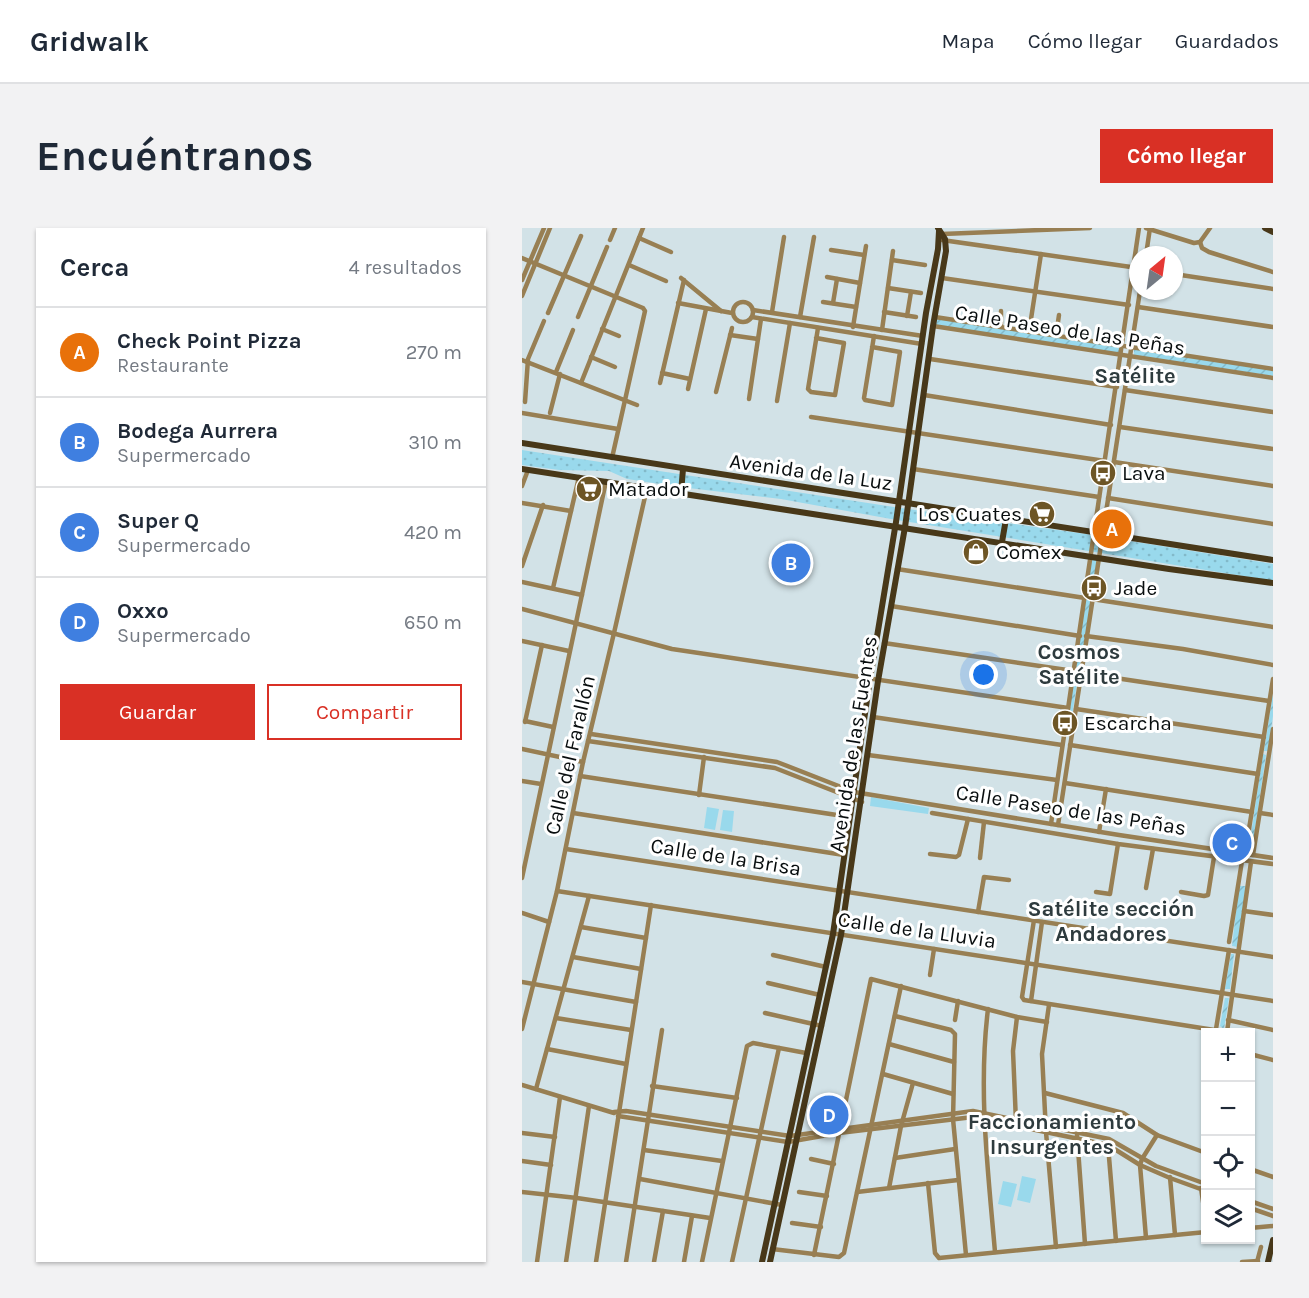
<!DOCTYPE html>
<html lang="es">
<meta charset="utf-8">
<style>
:root{--surface:#fff;--page:#f2f2f3;--text:#1f2937;--muted:#747a83;--line:#e0e1e3;--accent:#d93025}
body{margin:0;font-family:Karla,sans-serif;background:var(--page);color:var(--text)}
.controls{position:absolute;right:18px;bottom:18px;display:grid;overflow:hidden;border-radius:0px;box-shadow:0 2px 4px #0004}
.controls button{width:54px;height:54px;display:grid;place-items:center;padding:0;border:0;border-bottom:2px solid var(--line);background:var(--surface);color:var(--text);font:30px sans-serif}
.compass{position:absolute;left:607px;top:18px;width:54px;height:54px;border-radius:50%;background:var(--surface);box-shadow:0 2px 4px #0004;rotate:29deg}
.you{position:absolute;left:462px;top:447px;width:21px;height:21px;margin:-15px;border:4px solid #fff;border-radius:50%;background:#1a73e8;box-shadow:0 0 0 9px #1a73e833}
.badge{display:grid;place-items:center;width:39px;height:39px;border-radius:50%;background:var(--accent);color:#fff;font-size:20px;font-weight:700}
.pin{position:absolute;translate:-50% -50%;border:3px solid #fff;box-shadow:0 2px 6px #0006}
.list{margin:0;padding:0;list-style:none}
h2{display:flex;justify-content:space-between;align-items:center;height:78px;margin:0;padding:0 24px;font-size:26px}
h2 small{font-size:20px;font-weight:400;color:var(--muted)}
.list li{display:grid;grid-template-columns:39px 1fr auto;gap:18px;align-items:center;box-sizing:border-box;height:90px;padding:0 24px;border-top:2px solid var(--line)}
.list b{display:block;font-size:22px;white-space:nowrap}
.list p{margin:0;font-size:20px;white-space:nowrap;color:var(--muted)}
.list em{font-size:20px;font-style:normal;color:var(--muted)}
.actions{display:flex;gap:12px;padding:18px 24px}
.actions a{flex:1;padding:14px 0;border:2px solid var(--accent);border-radius:0px;text-align:center;font-size:21px;color:var(--accent)}
.actions .main{background:var(--accent);color:#fff}
.icon{flex:none;width:33px;height:33px;fill:none;stroke:currentColor;stroke-width:2;stroke-linecap:round;stroke-linejoin:round}
.map{position:relative;flex:none;width:751px;height:1034px;overflow:hidden;border-radius:0px}
header{display:flex;align-items:center;gap:36px;box-sizing:border-box;height:84px;padding:0 30px;background:var(--surface);border-bottom:2px solid var(--line)}
header strong{font-size:28px}
nav{display:flex;gap:33px;margin-inline-start:auto;font-size:21px}
.intro{display:flex;align-items:center;justify-content:space-between;box-sizing:border-box;height:144px;padding:0 36px}
h1{margin:0;font-size:42px}
.button{padding:15px 27px;border-radius:0px;background:var(--accent);color:#fff;font-size:21px;font-weight:700}
main{display:flex;gap:36px;padding:0 36px}
aside{flex:1;background:var(--surface);border-radius:0px;box-shadow:0 2px 4px #0004}
.map>svg:first-child{display:block}
</style>
<header>
<strong>Gridwalk</strong>
<nav><a>Mapa</a><a>Cómo llegar</a><a>Guardados</a></nav>
</header>
<div class="intro"><h1>Encuéntranos</h1><a class="button">Cómo llegar</a></div>
<main>
<aside>
<h2>Cerca<small>4 resultados</small></h2>
<ul class="list">
<li><span class="badge" style="background:#e8710a">A</span><div><b>Check Point Pizza</b><p>Restaurante</p></div><em>270 m</em></li>
<li><span class="badge" style="background:#3f7fe0">B</span><div><b>Bodega Aurrera</b><p>Supermercado</p></div><em>310 m</em></li>
<li><span class="badge" style="background:#3f7fe0">C</span><div><b>Super Q</b><p>Supermercado</p></div><em>420 m</em></li>
<li><span class="badge" style="background:#3f7fe0">D</span><div><b>Oxxo</b><p>Supermercado</p></div><em>650 m</em></li>
</ul>
<div class="actions"><a class="main">Guardar</a><a>Compartir</a></div>
</aside>
<div class="map">
<svg width="751" height="1034" viewBox="0 0 751 1034">
<defs>
<pattern id="grass-dots" width="8" height="8" patternUnits="userSpaceOnUse" patternTransform="scale(1.5)"><rect width="8" height="8" fill="#99d9ec"/><path d="M2 2h.1M6 6h.1" fill="none" stroke="#82b9c9" stroke-width="1.8" stroke-linecap="round"/></pattern>
<pattern id="garden-furrows" width="10" height="10" patternUnits="userSpaceOnUse" patternTransform="scale(1.5)"><rect width="10" height="10" fill="#99d9ec"/><path d="M-1 1l2-2M0 10L10 0M9 11l2-2" fill="none" stroke="#82b9c9"/></pattern>
</defs>
<rect width="100%" height="100%" fill="#d2e2e7"/>
<polygon fill="url(#grass-dots)" points="0,222 372,279 564,306 751,336 751,353 369,291 259,271 158,259 105,251 87,243 37,242 0,237"/>
<g fill="url(#garden-furrows)">
<polygon points="415,91 600,118 599,126 414,97"/>
<polygon points="612,121 751,142 751,148 612,128"/>
<polygon points="569,331 576,332 561,425 555,424"/>
<polygon points="555,429 559,429 547,508 543,507"/>
<polygon points="751,465 751,488 746,523 742,523"/>
<polygon points="741,526 744,527 731,614 728,613"/>
<polygon points="717,658 724,658 716,719 710,718"/>
<polygon points="709,726 712,726 708,761 703,761"/>
<polygon points="703,770 707,770 702,801 698,798"/>
</g>
<g fill="#99d9ec">
<polygon points="349,569 407,580 406,586 348,578"/>
<polygon points="185,579 197,581 193,602 182,600"/>
<polygon points="201,582 212,583 210,604 198,602"/>
<polygon points="500,948 514,951 508,975 495,972"/>
<polygon points="481,953 495,956 489,979 476,976"/>
</g>
<g fill="none" stroke-linecap="round" stroke-linejoin="round">
<g stroke="#987f53" stroke-width="4.5">
<polyline points="624,0 672,15 678,14"/>
<polyline points="420,6 568,0"/>
<polyline points="117,10 149,24"/>
<polyline points="88,12 93,0"/>
<polyline points="420,12 616,40"/>
<polyline points="678,14 680,20 687,24 751,44"/>
<polyline points="678,14 688,0"/>
<polyline points="309,22 342,27"/>
<polyline points="624,27 628,0"/>
<polyline points="0,30 121,80 123,83 90,230"/>
<polyline points="370,32 403,37"/>
<polyline points="107,37 144,53"/>
<polyline points="652,46 751,61"/>
<polyline points="305,49 338,55"/>
<polyline points="159,50 199,83"/>
<polyline points="420,50 607,77"/>
<polyline points="0,52 22,0"/>
<polyline points="366,60 399,65"/>
<polyline points="0,68 28,0"/>
<circle cx="221" cy="84" r="10"/>
<polyline points="301,74 334,79"/>
<polyline points="156,75 210,85"/>
<polyline points="311,75 315,51"/>
<polyline points="616,79 751,99"/>
<polyline points="231,82 401,108"/>
<polyline points="250,84 262,9"/>
<polyline points="362,84 394,89"/>
<polyline points="26,85 59,8"/>
<polyline points="385,88 389,64"/>
<polyline points="56,89 85,19"/>
<polyline points="230,89 400,116"/>
<polyline points="278,89 292,9"/>
<polyline points="413,89 751,141"/>
<polyline points="411,98 751,150"/>
<polyline points="331,99 344,18"/>
<polyline points="479,99 479,83"/>
<polyline points="80,101 97,108"/>
<polyline points="360,102 371,23"/>
<polyline points="507,104 519,26"/>
<polyline points="208,107 236,111"/>
<polyline points="534,108 537,87"/>
<polyline points="294,110 322,115 313,167 289,164 286,161 296,100"/>
<polyline points="350,119 378,124 370,177 343,172 342,170 352,108"/>
<polyline points="69,129 93,139"/>
<polyline points="408,131 595,159"/>
<polyline points="0,132 115,177"/>
<polyline points="34,144 51,102"/>
<polyline points="140,145 168,151"/>
<polyline points="59,155 121,0"/>
<polyline points="138,155 162,52"/>
<polyline points="166,161 184,81"/>
<polyline points="603,162 751,184"/>
<polyline points="194,164 210,100"/>
<polyline points="402,167 589,197"/>
<polyline points="227,171 239,91"/>
<polyline points="255,173 268,95"/>
<polyline points="3,174 6,131 22,93"/>
<polyline points="0,185 96,201"/>
<polyline points="28,185 38,146"/>
<polyline points="289,189 583,233"/>
<polyline points="598,199 751,221"/>
<polyline points="592,234 751,258"/>
<polyline points="391,241 577,269"/>
<polyline points="0,258 6,242"/>
<polyline points="586,270 751,296"/>
<polyline points="0,275 49,283"/>
<polyline points="0,338 21,277"/>
<polyline points="375,341 563,370"/>
<polyline points="0,354 60,367"/>
<polyline points="31,360 57,249"/>
<polyline points="570,371 751,399"/>
<polyline points="369,378 558,408"/>
<polyline points="0,381 150,421 546,480"/>
<polyline points="564,408 661,421 751,437"/>
<polyline points="0,413 47,423"/>
<polyline points="362,415 552,443"/>
<polyline points="560,445 747,473"/>
<polyline points="554,481 742,509"/>
<polyline points="351,489 540,517"/>
<polyline points="3,493 31,499"/>
<polyline points="3,494 20,417"/>
<polyline points="69,506 255,534 332,564 597,607 751,630"/>
<polyline points="66,513 253,540 340,574"/>
<polyline points="548,517 736,546"/>
<polyline points="0,521 61,534"/>
<polyline points="346,527 535,552"/>
<polyline points="58,548 328,589"/>
<polyline points="0,553 19,556"/>
<polyline points="543,555 730,584"/>
<polyline points="177,567 182,529"/>
<polyline points="51,585 322,627"/>
<polyline points="410,585 596,616 751,636"/>
<polyline points="738,585 751,587"/>
<polyline points="529,596 617,0"/>
<polyline points="536,597 618,63"/>
<polyline points="577,604 584,561"/>
<polyline points="44,621 751,729"/>
<polyline points="408,626 434,629 437,627 446,591"/>
<polyline points="723,626 751,451"/>
<polyline points="731,627 751,501"/>
<polyline points="458,630 462,594"/>
<polyline points="0,650 84,253"/>
<polyline points="624,660 631,621"/>
<polyline points="35,663 751,773"/>
<polyline points="574,664 588,666 596,616"/>
<polyline points="659,664 682,668 686,667 692,629"/>
<polyline points="722,683 751,687"/>
<polyline points="456,684 462,649 487,652"/>
<polyline points="0,685 27,694"/>
<polyline points="512,692 500,769 502,772 705,804"/>
<polyline points="59,699 124,710"/>
<polyline points="707,714 720,633"/>
<polyline points="251,727 304,739"/>
<polyline points="51,729 119,741"/>
<polyline points="408,747 412,721"/>
<polyline points="0,754 114,774"/>
<polyline points="246,755 298,767"/>
<polyline points="509,773 520,694"/>
<polyline points="527,777 520,826 524,904 534,1019"/>
<path d="M466,781C456,862 466,943 473,1024"/>
<polyline points="243,785 300,798"/>
<polyline points="373,788 429,802 433,806 431,891 444,1027"/>
<polyline points="34,790 109,802"/>
<polyline points="433,792 436,773"/>
<polyline points="706,792 751,802"/>
<polyline points="0,801 35,663 61,534 92,405 125,260"/>
<polyline points="694,801 707,722"/>
<polyline points="705,804 729,634"/>
<polyline points="367,816 432,834"/>
<polyline points="25,821 104,836"/>
<polyline points="728,826 751,832"/>
<polyline points="361,846 431,866"/>
<polyline points="0,857 92,885"/>
<polyline points="130,858 215,870"/>
<polyline points="14,861 67,668"/>
<polyline points="523,865 601,885 635,907 684,925"/>
<polyline points="92,884 104,883 268,908 451,883 587,911 634,938 684,956"/>
<polyline points="96,888 266,914 317,905 451,889 586,917 618,937 648,950 684,963"/>
<polyline points="494,894 491,823 495,789"/>
<polyline points="0,905 33,909"/>
<polyline points="555,907 563,1016"/>
<polyline points="586,917 594,1013"/>
<polyline points="122,922 200,933"/>
<polyline points="373,930 433,921"/>
<polyline points="289,931 312,936"/>
<polyline points="0,933 29,937"/>
<polyline points="728,941 751,949"/>
<polyline points="648,949 653,1007"/>
<polyline points="118,951 260,977"/>
<polyline points="406,955 413,1025 417,1030 684,1004"/>
<polyline points="367,960 379,898 391,855"/>
<polyline points="679,960 684,994"/>
<polyline points="0,964 55,970 188,990"/>
<polyline points="277,964 305,968"/>
<polyline points="335,964 436,952"/>
<polyline points="728,973 751,981"/>
<polyline points="728,980 751,988"/>
<polyline points="270,995 299,999"/>
<polyline points="728,1000 751,998"/>
<polyline points="624,1010 618,937 620,931 635,907"/>
<polyline points="250,1021 317,1029 322,1025 379,758"/>
<polyline points="292,1027 349,751 495,789 525,794"/>
<polyline points="15,1034 38,869"/>
<polyline points="44,1034 67,878"/>
<polyline points="74,1034 129,677"/>
<polyline points="104,1034 140,802"/>
<polyline points="132,1034 141,983"/>
<polyline points="162,1034 170,988"/>
<polyline points="180,1034 225,818 231,815 284,825"/>
<polyline points="210,1034 257,820"/>
<polyline points="720,1034 736,1033"/>
<polyline points="735,1034 739,1019"/>
</g>
<g stroke="#483819" stroke-width="6">
<polyline points="743,0 751,4"/>
<polyline points="0,215 751,332"/>
<polyline points="0,241 647,341 751,355"/>
<polyline points="159,265 161,241"/>
<polyline points="480,314 484,291"/>
<polyline points="240,1034 311,706 348,451 374,294 404,85 416,21 417,3"/>
<polyline points="248,1034 319,707 356,453 383,299 411,98 424,23 423,11 416,0"/>
<polyline points="746,1034 751,1012"/>
</g>
</g>
<defs>
<symbol id="bus-disc" viewBox="-11 -11 22 22"><circle r="9.5" fill="#6d5525" stroke="#fff"/><path d="M-5-6H5V4H4V6H2V4H-2V6H-4V4H-5ZM-3.5-4V0h7V-4ZM-3.5 1.2v1.5H-2V1.2ZM2 1.2v1.5H3.5V1.2Z" fill="#fff"/></symbol>
<symbol id="supermarket-disc" viewBox="-11 -11 22 22"><circle r="9.5" fill="#6d5525" stroke="#fff"/><path d="M-6-5.5h2.5l.6 2H6L4.5 2H-2.5L-4.4-4H-6ZM-1.5 3.2a1.3 1.3 0 1 0 .1 0ZM3 3.2a1.3 1.3 0 1 0 .1 0Z" fill="#fff"/></symbol>
<symbol id="shop-disc" viewBox="-11 -11 22 22"><circle r="9.5" fill="#6d5525" stroke="#fff"/><path d="M-5-2.5h2.3a2.7 3.5 0 0 1 5.4 0H5L5.5 6h-11ZM-1.5-2.5h3a1.5 2.3 0 0 0-3 0Z" fill="#fff"/></symbol>
</defs>
<g fill-rule="evenodd">
<use href="#bus-disc" x="566" y="230" width="30" height="30"/>
<use href="#supermarket-disc" x="52" y="246" width="30" height="30"/>
<use href="#supermarket-disc" x="505" y="271" width="30" height="30"/>
<use href="#shop-disc" x="439" y="309" width="30" height="30"/>
<use href="#bus-disc" x="557" y="345" width="30" height="30"/>
<use href="#bus-disc" x="528" y="480" width="30" height="30"/>
</g>
<g text-anchor="middle" stroke-width="6" stroke-linejoin="round" paint-order="stroke">
<g font-size="21" fill="#080d0e" stroke="#fff">
<text transform="translate(548 102) rotate(9)" y="7">Calle Paseo de las Peñas</text>
<text transform="translate(289 244) rotate(8)" y="7">Avenida de la Luz</text>
<text transform="translate(331 516) rotate(-81)" y="7">Avenida de las Fuentes</text>
<text transform="translate(48 527) rotate(-77)" y="7">Calle del Farallón</text>
<text transform="translate(549 582) rotate(9)" y="7">Calle Paseo de las Peñas</text>
<text transform="translate(204 629) rotate(9)" y="7">Calle de la Brisa</text>
<text transform="translate(395 702) rotate(8)" y="7">Calle de la Lluvia</text>
</g>
<g font-size="21" fill="#080d0e" stroke="#fff" text-anchor="start">
<text x="600" y="252">Lava</text>
<text x="86" y="268">Matador</text>
<text x="500" y="293" text-anchor="end">Los Cuates</text>
<text x="474" y="331">Comex</text>
<text x="592" y="367">Jade</text>
<text x="562" y="502">Escarcha</text>
</g>
<g font-size="22" font-weight="bold" fill="#2e3b3e" stroke="#fff">
<text x="613" y="155">Satélite</text>
<text x="557" y="431">Cosmos<tspan x="557" dy="25">Satélite</tspan></text>
<text x="589" y="688">Satélite sección<tspan x="589" dy="25">Andadores</tspan></text>
<text x="530" y="901">Faccionamiento<tspan x="530" dy="25">Insurgentes</tspan></text>
</g>
</g>
</svg>
<div class="controls">
<button>+</button>
<button>−</button>
<button><svg class="icon" aria-label="locate" viewBox="0 0 24 24"><circle cx="12" cy="12" r="6"/><path d="M12 2v4M12 18v4M2 12h4M18 12h4"/></svg></button>
<button><svg class="icon" aria-label="layers" viewBox="0 0 24 24"><path d="M12 4l9 5-9 5-9-5zM3 14l9 5 9-5"/></svg></button>
</div>
<svg class="compass" viewBox="-18 -18 36 36"><path d="M0-13l5 13h-10z" fill="#e53935"/><path d="M0 13l5-13h-10z" fill="#747a83"/></svg>
<div class="you"></div>
<div class="pin badge" style="left:590px;top:301px;background:#e8710a">A</div>
<div class="pin badge" style="left:269px;top:335px;background:#3f7fe0">B</div>
<div class="pin badge" style="left:710px;top:615px;background:#3f7fe0">C</div>
<div class="pin badge" style="left:307px;top:887px;background:#3f7fe0">D</div>
</div>
</main>
